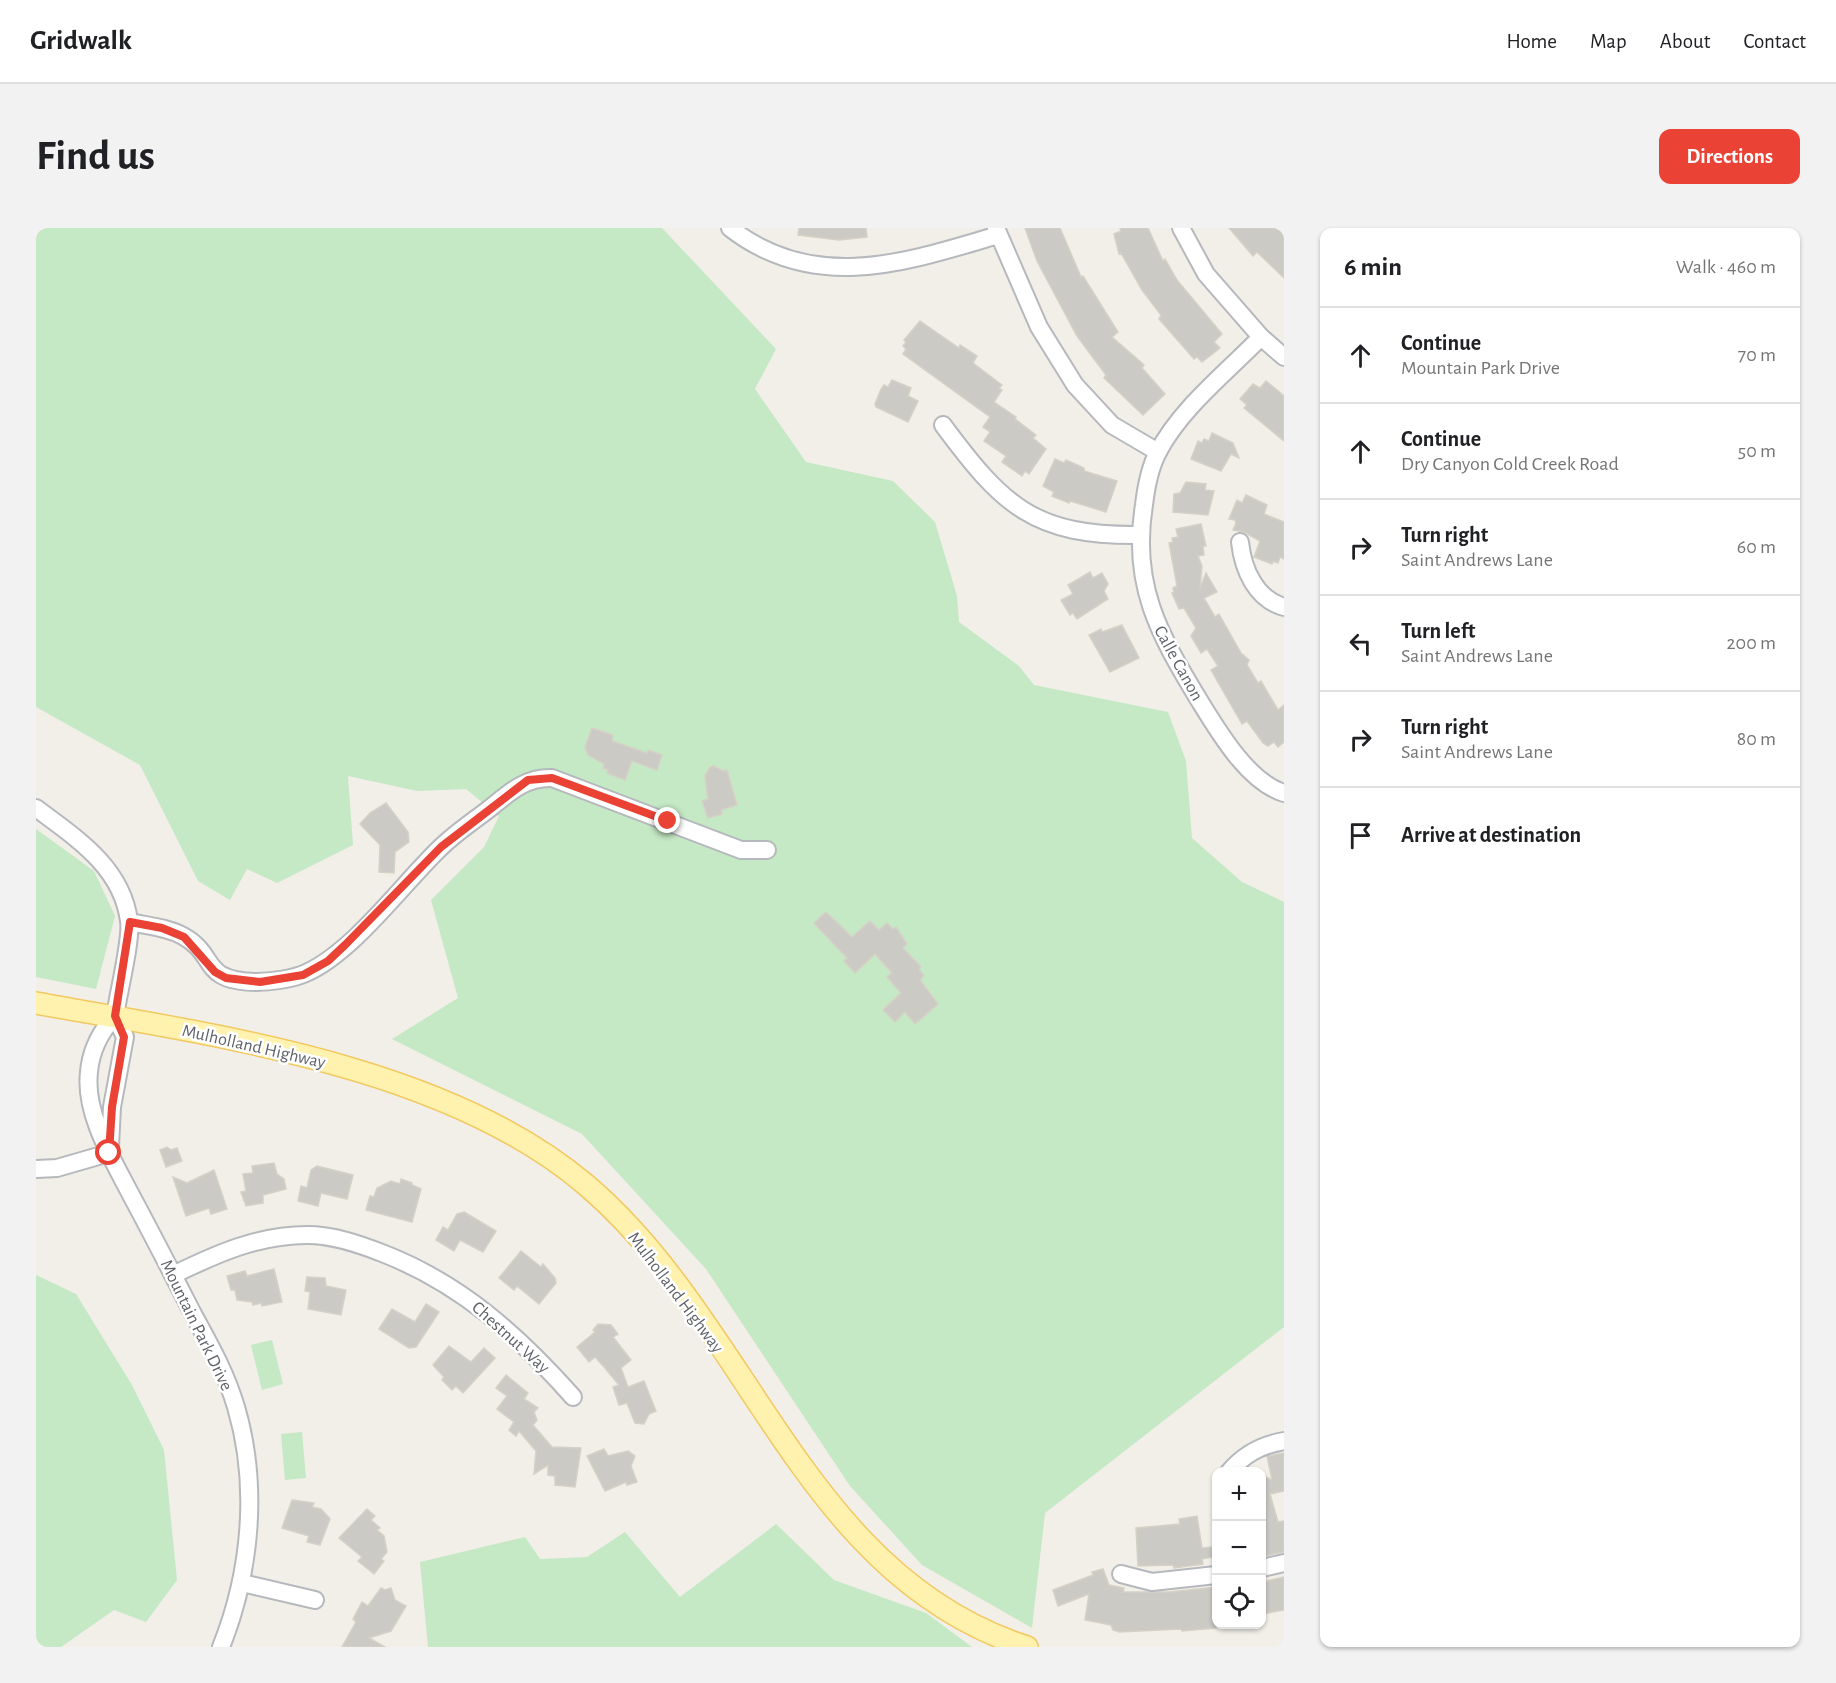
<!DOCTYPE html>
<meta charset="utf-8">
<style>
:root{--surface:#fff;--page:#f2f2f2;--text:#202124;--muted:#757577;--line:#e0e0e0;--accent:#ea4335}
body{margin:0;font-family:"Alegreya Sans",sans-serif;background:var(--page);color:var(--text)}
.controls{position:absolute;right:18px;bottom:18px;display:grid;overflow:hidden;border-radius:12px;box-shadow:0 2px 4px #0004}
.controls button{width:54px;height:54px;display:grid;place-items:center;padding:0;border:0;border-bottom:2px solid var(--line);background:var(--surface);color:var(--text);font:30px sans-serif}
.stop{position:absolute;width:18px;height:18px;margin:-14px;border:4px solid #ea4335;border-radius:50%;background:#fff}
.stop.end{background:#ea4335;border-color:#fff;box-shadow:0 2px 6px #0008}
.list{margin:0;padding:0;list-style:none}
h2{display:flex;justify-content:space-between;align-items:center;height:78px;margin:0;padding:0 24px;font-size:26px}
h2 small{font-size:20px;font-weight:400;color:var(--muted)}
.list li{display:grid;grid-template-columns:39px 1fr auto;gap:18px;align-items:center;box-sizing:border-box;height:96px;padding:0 24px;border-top:2px solid var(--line)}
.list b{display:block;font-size:22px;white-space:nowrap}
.list p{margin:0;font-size:20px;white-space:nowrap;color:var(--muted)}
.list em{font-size:20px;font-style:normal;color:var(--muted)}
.icon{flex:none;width:33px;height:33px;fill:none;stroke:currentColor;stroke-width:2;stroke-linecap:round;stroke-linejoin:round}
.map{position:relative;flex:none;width:1248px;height:1419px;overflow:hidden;border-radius:12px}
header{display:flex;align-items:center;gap:36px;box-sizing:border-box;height:84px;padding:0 30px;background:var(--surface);border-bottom:2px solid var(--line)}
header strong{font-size:28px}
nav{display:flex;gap:33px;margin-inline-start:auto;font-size:21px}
.intro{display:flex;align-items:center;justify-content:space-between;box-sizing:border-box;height:144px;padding:0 36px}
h1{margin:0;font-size:42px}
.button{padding:15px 27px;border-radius:12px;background:var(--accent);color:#fff;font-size:21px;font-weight:700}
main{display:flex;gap:36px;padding:0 36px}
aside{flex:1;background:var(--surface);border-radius:12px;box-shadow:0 2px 4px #0004}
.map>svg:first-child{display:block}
</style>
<header>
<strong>Gridwalk</strong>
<nav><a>Home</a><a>Map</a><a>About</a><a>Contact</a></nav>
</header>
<div class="intro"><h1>Find us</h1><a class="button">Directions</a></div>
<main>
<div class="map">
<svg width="1248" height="1419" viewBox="0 0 1248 1419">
<rect width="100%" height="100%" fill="#f1efe8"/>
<g fill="#c5e8c5">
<polygon points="0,0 626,0 740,121 719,161 770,234 857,253 899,294 921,368 923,394 983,438 998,457 1132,484 1150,533 1156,610 1206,654 1248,674 1248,1099 1009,1285 996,1400 886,1337 814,1258 670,1041 546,906 356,811 422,770 395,672 448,619 463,588 430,561 381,563 312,548 317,617 241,655 211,641 194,672 162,653 104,537 0,479"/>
<polygon points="0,601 58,643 79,688 60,761 0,749"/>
<polygon points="0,1047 40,1066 96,1157 128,1222 141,1352 110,1394 78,1382 25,1419 0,1419"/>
<polygon points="236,1112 247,1156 226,1162 215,1117"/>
<polygon points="266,1204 270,1250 249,1252 245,1206"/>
<polygon points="740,1296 798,1352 890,1385 936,1419 392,1419 384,1334 489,1309 504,1331 551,1329 589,1304 644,1369"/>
</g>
<g fill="#cccac5" stroke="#d6d1c6" stroke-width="1.5">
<polygon points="763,0 830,0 831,9 803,12 762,7"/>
<polygon points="989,0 1024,0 1045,49 1047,48 1082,104 1076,109 1108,137 1106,140 1129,166 1107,187 1068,150 1070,147 1041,108 1001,33"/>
<polygon points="1084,0 1112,0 1127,33 1129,31 1141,52 1186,106 1178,114 1184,120 1166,134 1161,129 1158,131 1123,91 1125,87 1106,62 1085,25 1083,26 1078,6 1085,3"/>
<polygon points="1193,0 1244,0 1248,4 1248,50 1221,24 1217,28"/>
<polygon points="884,93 923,120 924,117 941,128 937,135 966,157 963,160 966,162 958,174 980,189 979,191 1000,207 997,210 1010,221 993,246 989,243 986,248 966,234 970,228 948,213 954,204 947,199 954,189 867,126 870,121 867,118 870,114 868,112"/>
<polygon points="856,152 875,160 872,168 882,173 872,194 840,179 839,176 845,161 848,157 852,159"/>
<polygon points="1230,153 1248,168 1248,213 1208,180 1211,177 1204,171 1217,156 1224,160"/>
<polygon points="1176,205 1197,215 1203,230 1195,226 1185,243 1155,231 1162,213 1166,215 1168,211 1173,213"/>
<polygon points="1019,231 1028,235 1030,232 1048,240 1048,243 1081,253 1070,284 1034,273 1033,275 1016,268 1018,264 1007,258"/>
<polygon points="1150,254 1170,256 1169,262 1178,263 1172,287 1137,284 1138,266 1144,265"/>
<polygon points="1210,267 1231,277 1228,286 1248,294 1248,331 1244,329 1242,335 1237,333 1236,336 1218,329 1224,313 1208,304 1197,302 1200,295 1199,292 1193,291 1201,272 1206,275"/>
<polygon points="1165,296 1170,318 1167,318 1168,327 1162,328 1166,338 1164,360 1170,345 1181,364 1168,370 1179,389 1183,386 1205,425 1213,432 1211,437 1222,455 1225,453 1242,482 1248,477 1248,514 1242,519 1238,514 1232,518 1227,515 1211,493 1206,496 1175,442 1182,438 1171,421 1165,425 1155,408 1160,400 1148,380 1143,381 1136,365 1138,364 1137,360 1141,358 1133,315 1137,314 1136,310 1142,309 1140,301"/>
<polygon points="1054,344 1057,350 1066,345 1072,356 1068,363 1072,371 1041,391 1037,385 1034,387 1025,372 1037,366 1032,357"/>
<polygon points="1086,397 1103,430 1074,444 1053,407 1065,401 1066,404"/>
<polygon points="556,500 577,507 576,513 611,525 612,522 626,527 621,542 596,533 589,552 571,545 572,542 567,540 568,536 552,527 549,519"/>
<polygon points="678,538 687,543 691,542 701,577 685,582 686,586 672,590 666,573 672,571 669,548 674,539"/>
<polygon points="350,575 372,604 373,614 359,624 358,645 343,644 344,617 324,596 334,585"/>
<polygon points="790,684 816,709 834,693 843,702 851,695 857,701 860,699 871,716 867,720 885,739 883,741 888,748 884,752 902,776 879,796 869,784 859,794 847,782 865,765 851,749 856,745 839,726 819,745 808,733 811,730 778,695"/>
<polygon points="131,919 135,922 141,920 146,933 130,939 124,922"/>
<polygon points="238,935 241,946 248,951 250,961 227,967 227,975 210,978 205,964 210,963 207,946 217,945 216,938"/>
<polygon points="281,938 317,947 311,971 285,965 282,978 262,973 265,958 271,960 275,942"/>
<polygon points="178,942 191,981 175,986 173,980 150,988 137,949 151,955"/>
<polygon points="365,951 376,955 376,957 385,961 376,994 330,982 334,968 338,969 341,960 355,953 364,956"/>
<polygon points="428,984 460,1003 447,1024 424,1012 418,1023 400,1012 407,999 412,1002 421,986"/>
<polygon points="485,1023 505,1039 507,1036 519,1050 520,1055 503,1076 481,1058 478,1062 463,1050"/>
<polygon points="238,1041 246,1074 226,1078 225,1075 217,1077 216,1074 201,1072 199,1062 195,1062 191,1048 209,1043 211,1048"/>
<polygon points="271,1049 289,1050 290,1058 310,1062 305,1087 272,1081 274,1064 269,1063"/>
<polygon points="390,1076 403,1084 380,1119 373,1120 343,1101 356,1081 379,1094"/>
<polygon points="562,1096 575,1097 582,1106 577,1109 595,1132 585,1140 592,1159 608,1153 620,1183 613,1186 608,1196 599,1195 591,1175 583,1177 577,1159 583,1157 568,1139 559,1129 553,1134 541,1119 559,1104 557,1102"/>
<polygon points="413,1118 435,1134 448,1120 459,1130 427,1165 420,1158 416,1162 406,1152 408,1149 397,1137"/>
<polygon points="470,1147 492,1165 488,1171 502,1180 498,1184 501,1192 497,1197 516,1219 545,1220 539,1259 519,1257 519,1248 512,1247 512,1237 498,1246 500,1223 483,1203 480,1208 473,1202 478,1194 461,1181 471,1168 460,1160"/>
<polygon points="568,1221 572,1228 592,1223 599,1228 595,1238 601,1254 591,1257 590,1254 569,1263 551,1228"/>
<polygon points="1248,1225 1248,1263 1234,1266 1242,1294 1248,1293 1248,1324 1228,1328 1226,1247 1236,1252 1231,1228"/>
<polygon points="256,1272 278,1275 276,1279 285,1281 294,1291 284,1317 271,1314 273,1308 246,1300"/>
<polygon points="331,1281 339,1288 335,1292 344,1300 341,1302 348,1308 351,1324 345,1331 348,1333 338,1346 322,1333 326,1329 303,1310"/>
<polygon points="1161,1288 1166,1320 1176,1319 1177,1329 1166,1331 1167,1336 1138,1340 1137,1337 1102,1338 1100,1300 1144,1296 1143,1291"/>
<polygon points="1067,1341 1073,1357 1088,1360 1087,1364 1133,1364 1180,1359 1180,1400 1146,1403 1145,1401 1083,1404 1077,1402 1075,1397 1049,1392 1053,1366 1022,1378 1017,1362 1057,1347 1056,1344"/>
<polygon points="1248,1349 1248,1382 1226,1386 1226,1354"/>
<polygon points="345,1360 349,1362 355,1360 359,1372 370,1378 355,1403 333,1410 349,1419 306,1419 320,1394 317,1391 326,1374 332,1378"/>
</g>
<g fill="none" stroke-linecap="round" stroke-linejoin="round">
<defs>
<g id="minor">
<path d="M694,0C779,66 871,34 962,7"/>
<polyline points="960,0 1003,99 1039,157 1076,197 1122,224"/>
<polyline points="1145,0 1170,46 1225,109 1248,129"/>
<path d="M1225,109C1191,144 1145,180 1122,224C1114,239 1110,260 1108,277C1095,357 1123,406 1163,472C1182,503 1212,554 1248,565"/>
<path d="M907,197C967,278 998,308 1103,307"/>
<path d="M1204,314C1207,342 1220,371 1248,379"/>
<path d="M0,580C40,610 86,639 93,693C96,711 82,766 79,788"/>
<path d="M94,694C111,698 131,699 147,708C182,727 163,753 220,754C234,754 257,751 270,745C317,724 365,658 403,621C418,606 436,594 453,581C473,565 489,549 516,550L705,622H731"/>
<path d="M79,788C64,804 55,821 53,844C48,886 77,932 95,967C116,1006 136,1045 156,1084C173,1115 190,1145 200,1179C223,1257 215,1344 185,1419"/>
<polyline points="74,918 76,879 89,809 79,788"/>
<polyline points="0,941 21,940 73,925"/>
<path d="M137,1047C180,1026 222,1007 271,1007C297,1007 323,1016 346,1025C424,1055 482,1107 537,1169"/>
<path d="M1193,1244C1208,1226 1225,1217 1248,1213"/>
<polyline points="1226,1340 1248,1335"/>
<polyline points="1085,1346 1116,1354 1180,1347"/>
<polyline points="206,1355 279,1372"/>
</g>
<path id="major" d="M0,775C176,807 408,837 549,956C715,1096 767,1348 991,1419"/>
</defs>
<use href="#minor" stroke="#b5b8bc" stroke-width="20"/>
<use href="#major" stroke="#f2c960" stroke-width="24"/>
<use href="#minor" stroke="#fff" stroke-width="16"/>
<use href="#major" stroke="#fff2af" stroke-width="21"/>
</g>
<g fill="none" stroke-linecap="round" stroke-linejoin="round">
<polyline stroke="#ea4335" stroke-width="8" points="73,925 76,879 88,809 79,788 94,694 126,700 148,709 179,744 190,750 224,754 267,747 292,733 309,717 405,619 492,552 516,550 632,593"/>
</g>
<g text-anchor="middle" stroke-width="5" stroke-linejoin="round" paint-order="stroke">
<g font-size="18" fill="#5f6368" stroke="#fff">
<text transform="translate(1143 435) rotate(61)" y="6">Calle Canon</text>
<text transform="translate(218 818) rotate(13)" y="6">Mulholland Highway</text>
<text transform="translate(640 1064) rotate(53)" y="6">Mulholland Highway</text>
<text transform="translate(161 1097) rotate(64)" y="6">Mountain Park Drive</text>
<text transform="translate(475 1109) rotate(42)" y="6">Chestnut Way</text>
</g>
</g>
</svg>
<div class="controls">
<button>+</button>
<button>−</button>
<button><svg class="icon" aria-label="locate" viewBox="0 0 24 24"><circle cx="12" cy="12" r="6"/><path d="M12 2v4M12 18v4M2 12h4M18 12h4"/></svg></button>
</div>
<div class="stop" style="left:73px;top:925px"></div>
<div class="stop end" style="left:632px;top:593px"></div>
</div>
<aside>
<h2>6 min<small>Walk · 460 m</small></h2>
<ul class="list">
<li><svg class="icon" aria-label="ahead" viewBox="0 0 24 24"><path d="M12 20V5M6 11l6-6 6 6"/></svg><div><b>Continue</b><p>Mountain Park Drive</p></div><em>70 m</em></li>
<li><svg class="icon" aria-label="ahead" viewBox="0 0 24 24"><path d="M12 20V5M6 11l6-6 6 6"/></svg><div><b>Continue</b><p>Dry Canyon Cold Creek Road</p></div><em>50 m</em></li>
<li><svg class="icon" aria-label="right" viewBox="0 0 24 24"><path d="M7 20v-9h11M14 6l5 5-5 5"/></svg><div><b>Turn right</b><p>Saint Andrews Lane</p></div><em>60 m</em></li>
<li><svg class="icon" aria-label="left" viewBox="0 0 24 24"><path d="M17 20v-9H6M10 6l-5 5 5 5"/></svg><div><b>Turn left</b><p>Saint Andrews Lane</p></div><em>200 m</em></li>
<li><svg class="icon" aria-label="right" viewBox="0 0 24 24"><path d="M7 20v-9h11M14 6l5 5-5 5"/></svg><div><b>Turn right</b><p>Saint Andrews Lane</p></div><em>80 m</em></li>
<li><svg class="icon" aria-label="arrive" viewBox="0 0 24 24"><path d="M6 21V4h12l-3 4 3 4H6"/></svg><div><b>Arrive at destination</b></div></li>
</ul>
</aside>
</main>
